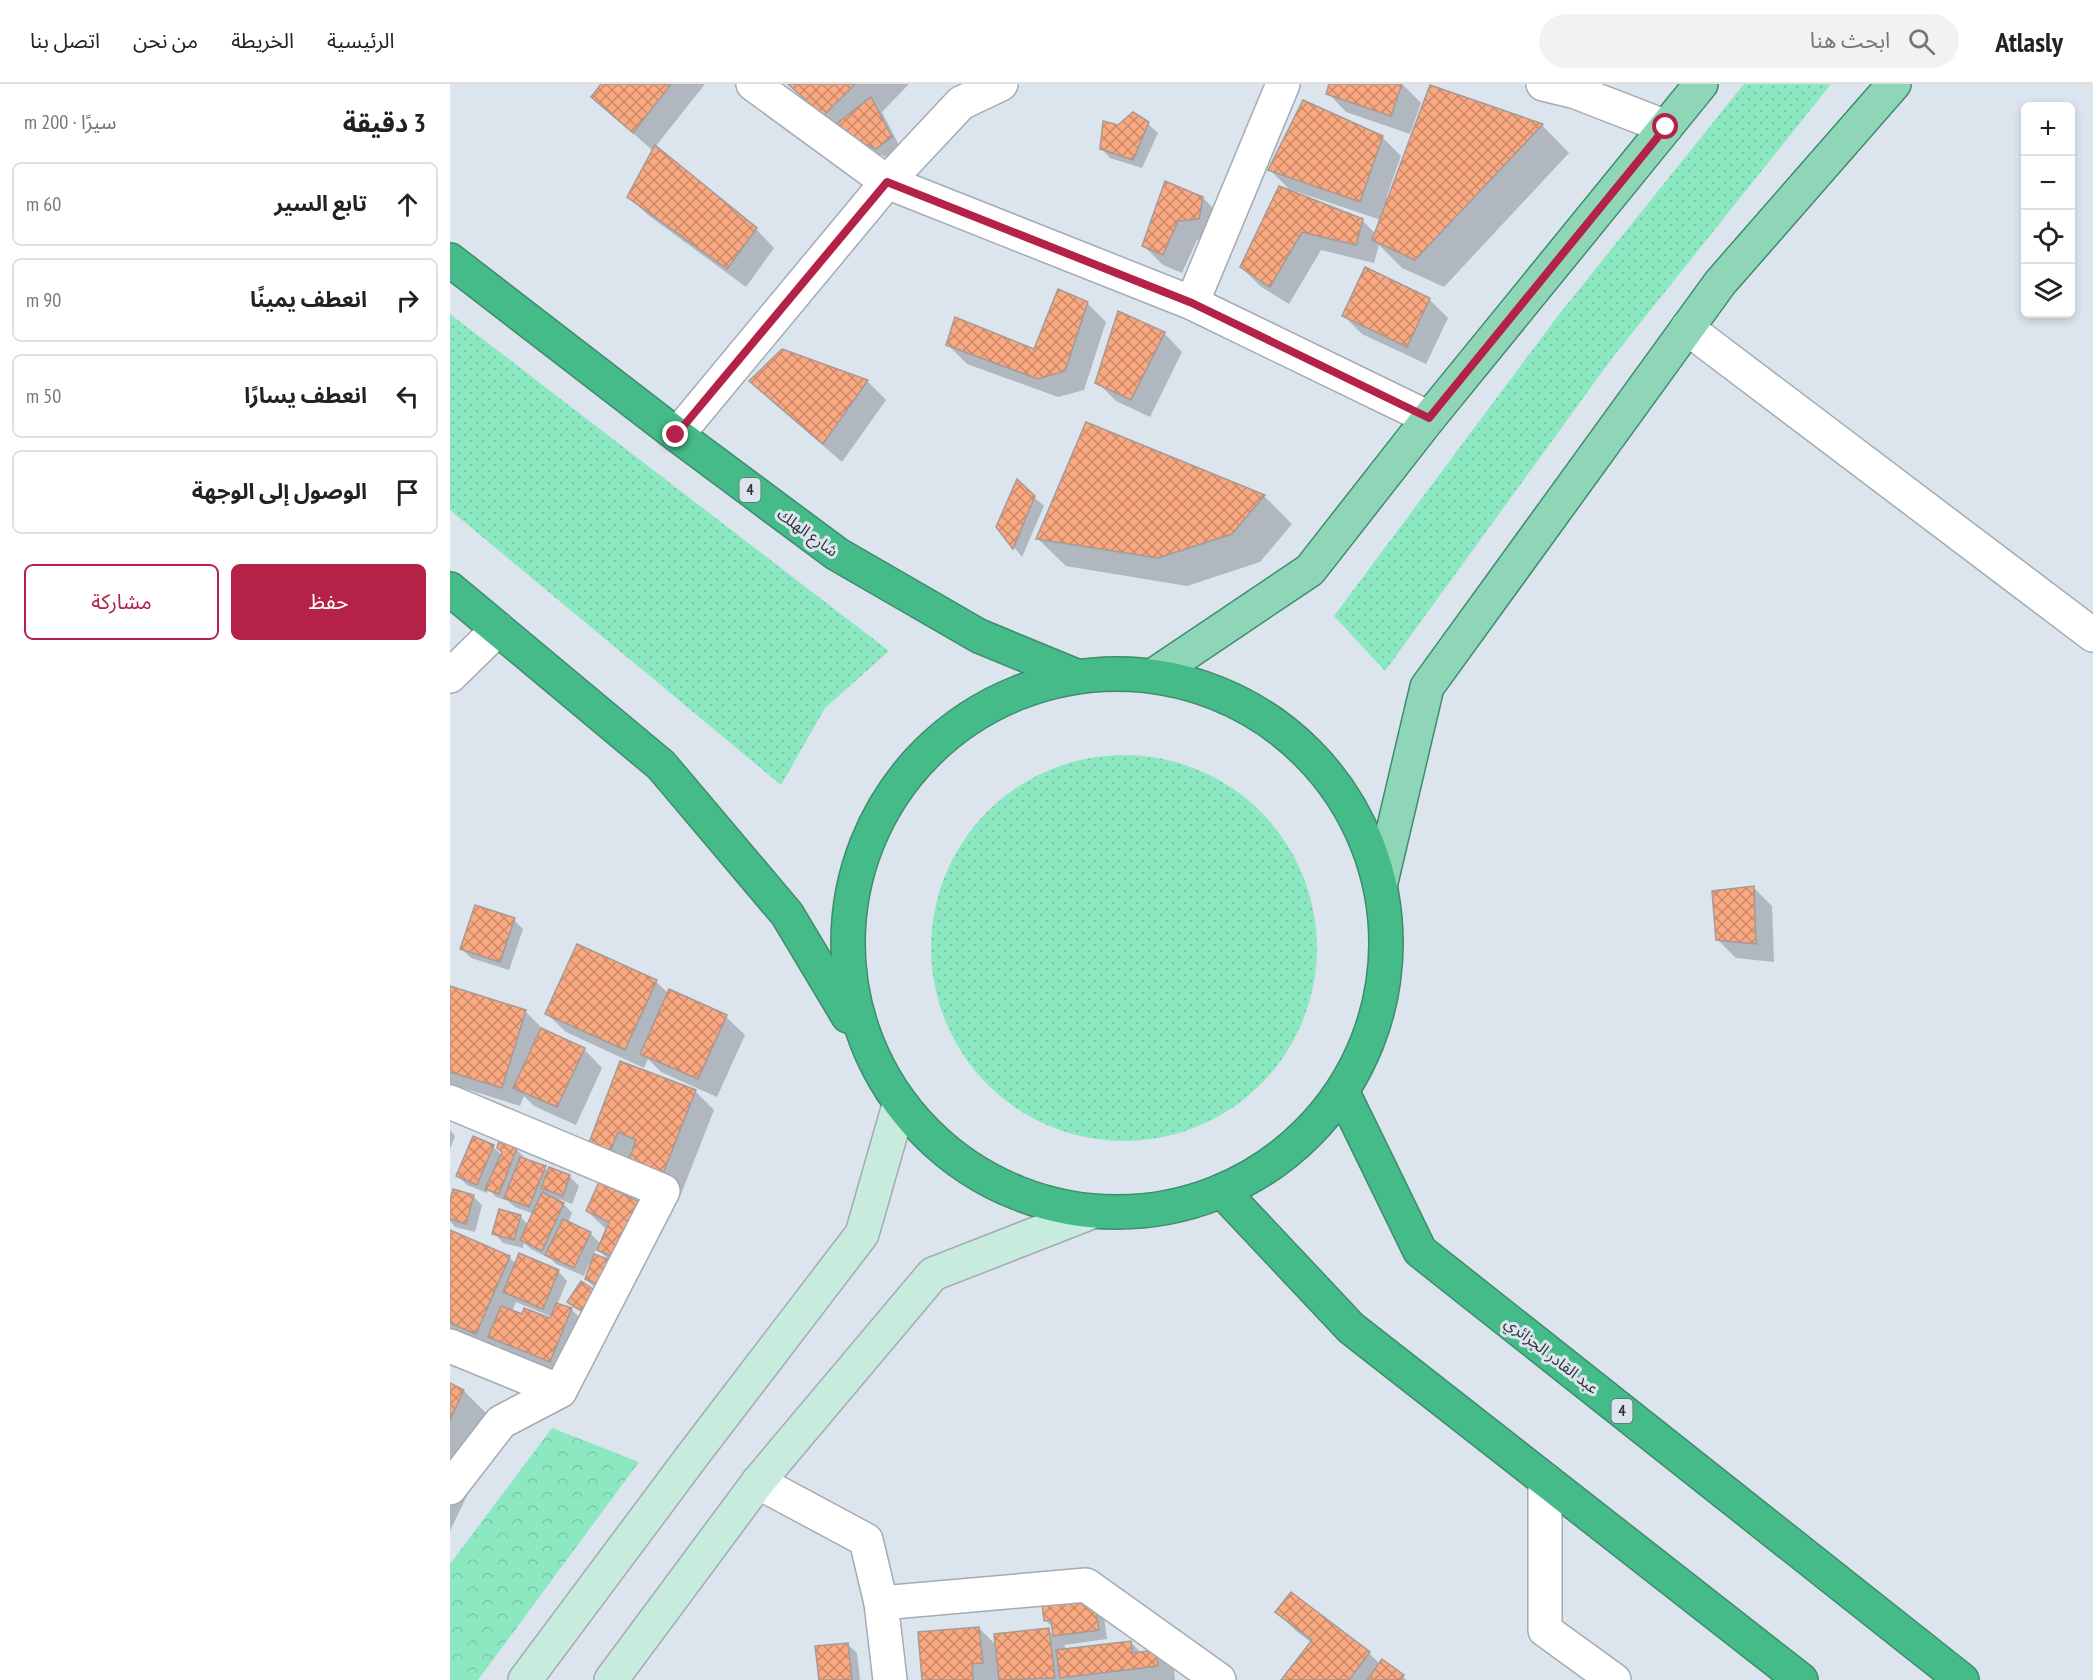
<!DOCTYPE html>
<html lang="ar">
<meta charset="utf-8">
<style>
:root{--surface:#fff;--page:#f2f2f2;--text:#222;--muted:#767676;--line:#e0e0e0;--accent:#b42248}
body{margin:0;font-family:"PT Sans Narrow","Noto Sans Arabic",sans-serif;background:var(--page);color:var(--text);direction:rtl}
.controls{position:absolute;right:18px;top:18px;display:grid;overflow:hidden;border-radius:9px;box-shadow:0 3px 9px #0003}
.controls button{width:54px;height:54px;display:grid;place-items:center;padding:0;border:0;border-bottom:2px solid var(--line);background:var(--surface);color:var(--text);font:30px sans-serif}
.stop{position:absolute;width:18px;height:18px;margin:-14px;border:4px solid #b42248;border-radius:50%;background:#fff}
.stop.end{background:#b42248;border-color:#fff;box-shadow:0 2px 6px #0008}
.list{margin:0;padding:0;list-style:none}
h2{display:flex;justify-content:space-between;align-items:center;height:78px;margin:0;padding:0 24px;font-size:26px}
h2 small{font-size:20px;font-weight:400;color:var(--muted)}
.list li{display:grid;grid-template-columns:39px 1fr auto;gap:18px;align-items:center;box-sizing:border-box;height:84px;margin:0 12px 12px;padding:0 12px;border:2px solid var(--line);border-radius:9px}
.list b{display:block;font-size:22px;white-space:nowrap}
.list em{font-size:20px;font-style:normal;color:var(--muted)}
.actions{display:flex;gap:12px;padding:18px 24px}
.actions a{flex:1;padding:14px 0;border:2px solid var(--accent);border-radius:9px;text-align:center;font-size:21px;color:var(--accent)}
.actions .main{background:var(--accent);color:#fff}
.icon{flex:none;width:33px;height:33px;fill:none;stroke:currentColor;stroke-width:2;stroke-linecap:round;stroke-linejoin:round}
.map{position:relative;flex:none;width:1643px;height:1596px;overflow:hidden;direction:ltr}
header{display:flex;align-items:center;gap:36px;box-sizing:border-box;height:84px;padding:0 30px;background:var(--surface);border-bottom:2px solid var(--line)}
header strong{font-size:28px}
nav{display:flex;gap:33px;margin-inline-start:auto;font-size:21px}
.search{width:420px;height:54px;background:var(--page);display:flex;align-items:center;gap:15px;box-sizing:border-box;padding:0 21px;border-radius:33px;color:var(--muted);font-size:22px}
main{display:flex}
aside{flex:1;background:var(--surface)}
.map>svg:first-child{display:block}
</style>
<header>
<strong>Atlasly</strong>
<div class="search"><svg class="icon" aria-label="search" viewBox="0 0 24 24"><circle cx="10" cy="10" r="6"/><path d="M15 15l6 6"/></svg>ابحث هنا</div>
<nav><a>الرئيسية</a><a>الخريطة</a><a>من نحن</a><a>اتصل بنا</a></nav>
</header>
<main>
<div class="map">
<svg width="1643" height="1596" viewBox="0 0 1643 1596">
<defs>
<pattern id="grass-dots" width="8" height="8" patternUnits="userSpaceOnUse" patternTransform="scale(1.5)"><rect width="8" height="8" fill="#8ce8c1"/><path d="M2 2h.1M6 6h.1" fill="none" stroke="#79c8a7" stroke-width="1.8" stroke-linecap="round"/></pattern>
<pattern id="forest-crowns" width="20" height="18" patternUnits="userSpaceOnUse" patternTransform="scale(1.5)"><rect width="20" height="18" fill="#8ce8c1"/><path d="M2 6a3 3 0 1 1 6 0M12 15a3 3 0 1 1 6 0" fill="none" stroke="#79c8a7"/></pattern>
<pattern id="building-cross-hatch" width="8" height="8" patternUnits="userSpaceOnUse" patternTransform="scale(1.5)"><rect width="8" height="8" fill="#f9a880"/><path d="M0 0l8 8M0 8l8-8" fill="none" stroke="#ca8a6a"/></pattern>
</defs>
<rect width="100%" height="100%" fill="#dce5ee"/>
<g fill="url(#grass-dots)">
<polygon points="1294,0 1381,0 1163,273 935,587 884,532 1107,233"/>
<polygon points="0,230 439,567 375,624 331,701 0,426"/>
<circle cx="674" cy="864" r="193"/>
</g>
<polygon fill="url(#forest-crowns)" points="102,1344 189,1378 28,1596 0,1596 0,1480"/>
<g fill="#0003" fill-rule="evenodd">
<polygon points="153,0 255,0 205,63 306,145 324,164 296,203 198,131 179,113 203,67 143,13"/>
<polygon points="338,0 459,0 432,28 450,63 436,73 403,58"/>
<polygon points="881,0 952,0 971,19 960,50 896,28 878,9"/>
<polygon points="683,30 698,40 708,49 692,84 660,74 651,64 668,43"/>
<polygon points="1092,41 1119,69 994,203 952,184 929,161 924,179 871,166 839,220 810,202 791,183 830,104 912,136 926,150 931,136 839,105 820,86 932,53 951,72 936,114 939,115"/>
<polygon points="753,114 772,133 767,153 747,156 732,189 713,181 694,162"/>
<polygon points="979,215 998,234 976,280 912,250 894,232"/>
<polygon points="637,219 656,238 634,306 608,313 517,280 498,261 584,267"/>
<polygon points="714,249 732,268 700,333 666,317 647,298"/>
<polygon points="301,297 417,297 436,316 392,378 320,316"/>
<polygon points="637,340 814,412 842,440 810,478 737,502 616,482 588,455"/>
<polygon points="584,413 594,422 572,473 548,443"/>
<polygon points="1303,803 1322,822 1324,878 1286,874 1267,855"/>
<polygon points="64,836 73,845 59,886 21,874 12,865"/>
<polygon points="206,898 219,910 276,933 295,951 267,1013 211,988 198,975 194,984 116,948 97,930"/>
<polygon points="0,904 76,928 94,946 134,965 152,984 126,1041 84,1022 74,1012 70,1022 0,1000"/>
<polygon points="171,978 245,1007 264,1026 231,1110 157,1083"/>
<polygon points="0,1046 5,1052 0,1065"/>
<path d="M24,1054L43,1063L52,1071L54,1068L48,1063L51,1055L66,1065L75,1074L74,1076L95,1084L99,1088L100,1085L120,1093L129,1102L122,1120L109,1115L122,1129L118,1139L140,1149L151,1160L157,1146L137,1127L149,1100L191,1120L210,1139L185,1192L174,1187L165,1212L145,1204L136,1195L142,1181L139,1180L134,1192L106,1180L101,1175L81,1165L74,1159L73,1164L53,1159L44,1149L50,1127L70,1132L78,1141L84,1130L65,1123L58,1117L46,1113L38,1105L37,1109L17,1101L8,1092ZM147,1164L161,1178L143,1171Z"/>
<polygon points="23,1112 32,1121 25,1148 5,1143 0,1137 2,1116 0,1114 2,1115"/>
<path d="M0,1147L59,1173L66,1180L108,1187L117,1197L107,1221L121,1225L140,1244L118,1296L59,1271L48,1261L45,1268L0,1248ZM66,1218L102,1233L101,1236L73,1232L62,1228Z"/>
<polygon points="0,1301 14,1307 50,1343 0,1447"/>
<polygon points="841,1510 919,1569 930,1580 932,1578 957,1596 833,1596 862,1559 846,1547 827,1528"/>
<polygon points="653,1525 657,1555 614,1561 617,1566 681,1558 691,1569 705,1567 724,1586 725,1596 474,1596 529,1544 547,1562 598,1546 604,1552 603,1544 595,1536"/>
<polygon points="397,1560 407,1569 410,1596 370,1596"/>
</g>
<g fill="url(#building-cross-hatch)" stroke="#a69a95" stroke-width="1.5">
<polygon points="151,0 221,0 183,49 141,13"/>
<polygon points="338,0 405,0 373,32"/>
<polygon points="879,0 952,0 941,32 876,10"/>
<polygon points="980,1 1093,40 965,176 922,156"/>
<polygon points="421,13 442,53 426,65 381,44"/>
<polygon points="853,16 933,52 910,118 818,86"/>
<polygon points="683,28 699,38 683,76 650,65 653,37 668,41"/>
<polygon points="205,61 307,144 277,185 177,113"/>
<polygon points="715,97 753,113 749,135 728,137 713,171 692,162"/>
<polygon points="829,102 913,135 906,161 852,148 820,203 790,183"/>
<polygon points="915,183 980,214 957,263 892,232"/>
<polygon points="608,205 638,218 615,287 588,295 496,261 505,233 584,265"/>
<polygon points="668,227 715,248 681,316 645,299"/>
<polygon points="332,265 418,296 373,360 299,297"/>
<polygon points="636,338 815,411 782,450 708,474 586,455"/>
<polygon points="567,395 585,412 563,465 546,443"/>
<polygon points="1304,802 1306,860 1266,856 1262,807"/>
<polygon points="25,821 65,834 50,878 10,865"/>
<polygon points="127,860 207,896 175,966 95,930"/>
<polygon points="0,902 76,926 52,1004 0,988"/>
<polygon points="219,905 277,931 248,995 190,970"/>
<polygon points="91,944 135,964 107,1023 63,1004"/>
<polygon points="170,977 246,1006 212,1092 178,1079 186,1056 168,1048 158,1073 137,1064"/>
<polygon points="23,1052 44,1061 27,1101 6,1092"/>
<polygon points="50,1053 67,1064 49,1110 35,1105 52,1068 47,1064"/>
<polygon points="70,1073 96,1082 79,1123 54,1114"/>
<polygon points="99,1083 120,1091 113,1112 91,1104"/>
<polygon points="149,1098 192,1119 166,1174 147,1166 159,1138 136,1127"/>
<polygon points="3,1105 24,1111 16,1140 0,1135 0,1116"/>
<polygon points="92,1108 114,1119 92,1167 70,1156"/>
<polygon points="49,1125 71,1131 64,1156 42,1150"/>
<polygon points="113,1135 141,1148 124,1184 95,1171"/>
<polygon points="0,1146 60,1172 26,1250 0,1239"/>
<polygon points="69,1169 109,1186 93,1225 53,1208"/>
<polygon points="144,1170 165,1178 155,1204 135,1195"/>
<polygon points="131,1197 152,1211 139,1232 117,1218"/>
<polygon points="106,1219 122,1224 100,1278 38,1253 51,1222 72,1230 74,1224 100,1234"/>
<polygon points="0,1299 14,1306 0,1336"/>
<polygon points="841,1508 920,1568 899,1596 831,1596 862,1556 825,1528"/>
<polygon points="644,1514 649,1546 603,1552 601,1536 594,1537 592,1521"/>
<polygon points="529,1543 533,1579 522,1580 523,1596 472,1596 468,1548"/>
<polygon points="599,1544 605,1594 549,1596 544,1550"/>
<polygon points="681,1557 682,1569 706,1566 708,1582 610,1594 606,1566"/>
<polygon points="398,1559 402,1596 369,1596 365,1562"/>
<polygon points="932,1575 954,1591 951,1596 917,1596"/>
</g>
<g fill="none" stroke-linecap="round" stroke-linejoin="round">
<defs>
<g id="street">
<polyline points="303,0 437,98 742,219 979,334"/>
<polyline points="1093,0 1126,8 1216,43"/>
<polyline points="742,219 833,0"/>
<polyline points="1237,244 1643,551"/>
<polyline points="227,351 437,98 511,19 551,0"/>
<polyline points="0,592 48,545"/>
<polyline points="0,1018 213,1107 110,1307 51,1338 0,1404"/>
<polyline points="0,1262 110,1307"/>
<polyline points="1095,1396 1095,1546 1164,1596"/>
<polyline points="308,1398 416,1456 431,1519 636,1501 769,1596"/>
<polyline points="431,1519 440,1596"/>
</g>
<g id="secondary">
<polyline points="75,1596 243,1371 412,1150 449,1021"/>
<polyline points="161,1596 308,1398 483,1190 642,1128"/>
</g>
<g id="primary">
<polyline points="704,591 860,486 979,334 1251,0"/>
<polyline points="931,798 977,603 1270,199 1444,0"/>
</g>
<g id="highway">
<polyline points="0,176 227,351 387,470 529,552 626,592"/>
<polyline points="0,505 211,681 337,830 398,932"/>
<circle cx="667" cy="859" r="269"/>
<polyline points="893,1009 970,1167 1512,1596"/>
<polyline points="773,1108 901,1244 1351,1596"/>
</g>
</defs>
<use href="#street" stroke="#a3abb3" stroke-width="36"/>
<use href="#secondary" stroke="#a3abb3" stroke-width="36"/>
<use href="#primary" stroke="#3e8c6d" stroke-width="36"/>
<use href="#highway" stroke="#3e8c6d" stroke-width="36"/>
<use href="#street" stroke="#fff" stroke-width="33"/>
<use href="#secondary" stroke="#c7ebdc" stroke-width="33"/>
<use href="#primary" stroke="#8fd6b8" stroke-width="33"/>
<use href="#highway" stroke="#45bb89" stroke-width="33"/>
</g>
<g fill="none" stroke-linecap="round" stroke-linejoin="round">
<polyline stroke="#b42248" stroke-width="8" points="226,351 437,98 742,219 979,334 1216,43"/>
</g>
<g text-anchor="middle" stroke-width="6" stroke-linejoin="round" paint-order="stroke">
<g fill="#dce5ee" stroke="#646a6f" stroke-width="1.5">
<rect x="289.5" y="394" width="21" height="24" rx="4.5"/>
<rect x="1161.5" y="1315" width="21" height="24" rx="4.5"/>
</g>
<g font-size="15" font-weight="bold" fill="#313538">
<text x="300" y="411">4</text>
<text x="1172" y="1332">4</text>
</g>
<g font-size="16" fill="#313538" stroke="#dce5ee">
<text transform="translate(358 448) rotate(36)" y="6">شارع الهلك</text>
<text transform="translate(1102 1271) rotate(38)" y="6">عبد القادر الجزائري</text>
</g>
</g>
</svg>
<div class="controls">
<button>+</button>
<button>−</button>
<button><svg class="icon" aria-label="locate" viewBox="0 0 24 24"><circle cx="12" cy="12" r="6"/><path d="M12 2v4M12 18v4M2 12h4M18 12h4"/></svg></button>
<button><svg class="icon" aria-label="layers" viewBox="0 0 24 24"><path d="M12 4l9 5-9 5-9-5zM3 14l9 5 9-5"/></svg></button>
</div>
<div class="stop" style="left:1216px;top:43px"></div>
<div class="stop end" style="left:226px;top:351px"></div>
</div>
<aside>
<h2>3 دقيقة<small>سيرًا · 200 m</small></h2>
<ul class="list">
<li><svg class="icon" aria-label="ahead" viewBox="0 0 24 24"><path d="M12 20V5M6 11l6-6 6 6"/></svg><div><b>تابع السير</b></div><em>60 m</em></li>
<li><svg class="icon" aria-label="right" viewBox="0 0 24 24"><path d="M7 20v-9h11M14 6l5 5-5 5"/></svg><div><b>انعطف يمينًا</b></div><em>90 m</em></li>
<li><svg class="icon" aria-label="left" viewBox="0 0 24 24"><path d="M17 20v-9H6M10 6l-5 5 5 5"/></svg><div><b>انعطف يسارًا</b></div><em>50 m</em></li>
<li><svg class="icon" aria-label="arrive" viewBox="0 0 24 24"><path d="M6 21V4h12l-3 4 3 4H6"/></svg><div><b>الوصول إلى الوجهة</b></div></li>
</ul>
<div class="actions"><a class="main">حفظ</a><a>مشاركة</a></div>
</aside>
</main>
